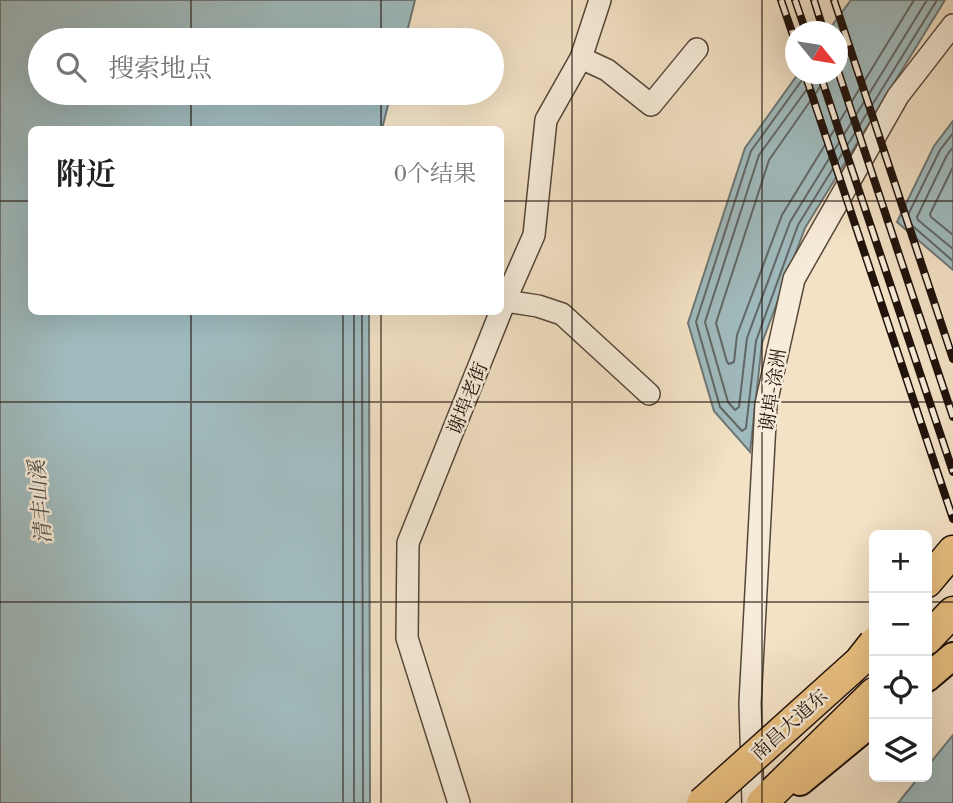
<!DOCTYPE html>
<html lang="zh">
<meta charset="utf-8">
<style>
:root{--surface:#fff;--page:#f2f2f2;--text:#222;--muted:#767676;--line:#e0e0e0}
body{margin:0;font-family:"Old Standard TT","Noto Serif SC",serif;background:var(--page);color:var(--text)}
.controls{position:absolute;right:21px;bottom:21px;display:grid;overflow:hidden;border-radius:10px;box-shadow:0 7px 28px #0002}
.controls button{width:63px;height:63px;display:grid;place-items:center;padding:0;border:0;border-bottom:2px solid var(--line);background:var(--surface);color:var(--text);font:35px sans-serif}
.compass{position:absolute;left:785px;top:21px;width:63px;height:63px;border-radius:50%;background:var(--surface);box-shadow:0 7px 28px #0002;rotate:120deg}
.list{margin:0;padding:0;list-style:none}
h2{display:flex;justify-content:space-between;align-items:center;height:91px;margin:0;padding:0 28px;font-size:30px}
h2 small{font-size:23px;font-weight:400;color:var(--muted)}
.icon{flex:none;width:38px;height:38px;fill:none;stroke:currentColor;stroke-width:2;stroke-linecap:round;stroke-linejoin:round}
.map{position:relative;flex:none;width:953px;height:803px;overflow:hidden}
.search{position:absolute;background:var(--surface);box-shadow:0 7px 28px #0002;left:28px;top:28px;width:476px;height:77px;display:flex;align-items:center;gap:18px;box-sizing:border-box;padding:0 24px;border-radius:38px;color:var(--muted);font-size:26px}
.panel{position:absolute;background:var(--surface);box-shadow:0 7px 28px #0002;left:28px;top:126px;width:476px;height:189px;border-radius:10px}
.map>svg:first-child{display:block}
</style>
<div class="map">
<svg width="953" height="803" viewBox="0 0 953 803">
<rect width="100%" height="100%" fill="#f3e2c5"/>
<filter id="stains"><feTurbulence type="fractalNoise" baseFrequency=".00286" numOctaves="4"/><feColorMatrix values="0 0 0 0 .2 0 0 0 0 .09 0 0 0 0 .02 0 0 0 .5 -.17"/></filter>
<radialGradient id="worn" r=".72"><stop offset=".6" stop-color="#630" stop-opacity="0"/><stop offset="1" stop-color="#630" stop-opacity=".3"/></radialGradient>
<g fill="#a0bbbe" stroke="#6d7777" stroke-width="2">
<polygon points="0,0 415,0 405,40 40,40 40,93 391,93 382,129 32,130 32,312 369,312 370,803 0,803"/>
<polygon points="851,0 945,0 805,228 762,343 750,452 714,411 688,323 745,148 798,74 838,74 838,32 828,31"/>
<polygon points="953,121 953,270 897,222 934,146"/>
<polygon points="953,735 953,803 898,803 919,777 927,777 927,767"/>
</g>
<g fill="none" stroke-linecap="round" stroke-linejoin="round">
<g stroke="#606665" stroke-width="2">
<polyline points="804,74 802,80 751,151 696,322 720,407 742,431 746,428 756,341 798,225 937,0"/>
<polyline points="812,74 810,85 759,155 705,322 728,402 735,410 739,407 747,338 790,222 927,0"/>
<polyline points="823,74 822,83 818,90 769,160 716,323 727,362 729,364 734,362 737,335 782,215 914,0"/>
<polyline points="953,133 940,150 906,219 908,222 953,261"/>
<polyline points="953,147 947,155 917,217 918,220 953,249"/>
<polyline points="953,167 930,214 931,217 953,235"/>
<polyline points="343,312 343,803"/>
<polyline points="354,312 354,803"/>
<polyline points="362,312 363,803"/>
</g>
<defs>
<g id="minor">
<polyline points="581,58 607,70 651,105 697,49"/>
<polyline points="505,301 538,306 562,314 649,394"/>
<polyline points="459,803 407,638 408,543 505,301 534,235 546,120 581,58 600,0"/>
<polyline points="753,803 750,703 766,404 794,279 898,96 953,25"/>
</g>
<g id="major">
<polyline points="927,678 953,656"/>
<polyline points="800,782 874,721"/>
</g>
<g id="highway">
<polyline points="927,582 953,551"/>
<polyline points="927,639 953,612"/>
<polyline points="762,803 874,693"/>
</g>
</defs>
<use href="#minor" stroke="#55463a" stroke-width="24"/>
<use href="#major" stroke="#20120c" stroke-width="30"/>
<use href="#highway" stroke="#20120c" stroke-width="33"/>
<use href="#minor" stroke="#f7ecd9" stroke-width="21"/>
<use href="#major" stroke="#eac182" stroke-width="26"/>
<use href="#highway" stroke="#eac182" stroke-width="30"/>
<defs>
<g id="rail">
<polyline points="781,0 796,44"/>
<polyline points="795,0 806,32"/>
<polyline points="814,0 824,32"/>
<polyline points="834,0 953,359"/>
<polyline points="838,71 953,417"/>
<polyline points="805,74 953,519"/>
<polyline points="820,74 953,472"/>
</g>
</defs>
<use href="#rail" stroke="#20120c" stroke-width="8"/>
<use href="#rail" stroke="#f7ecd9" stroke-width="5" stroke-dasharray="16" stroke-linecap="butt"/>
<defs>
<polyline id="highway-bridge" points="702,803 859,662 874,643"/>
</defs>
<use href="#highway-bridge" stroke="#20120c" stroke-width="33" stroke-linecap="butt"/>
<use href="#highway-bridge" stroke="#eac182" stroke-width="30"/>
</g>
<path fill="none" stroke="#20120c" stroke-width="2" stroke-opacity="0.55" d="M191,0V40M381,0V40M572,0V803M762,0V803M191,93V130M381,93V130M0,201H32M500,201H953M191,312V803M381,312V803M0,402H953M0,602H874M927,602H953"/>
<g text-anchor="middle" stroke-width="5" stroke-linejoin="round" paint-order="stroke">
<g font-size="19" fill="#20120c" stroke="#f7ecd9">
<text transform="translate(772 390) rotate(-81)" y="7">谢埠-涂洲</text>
<text transform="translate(467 398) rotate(-68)" y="7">谢埠老街</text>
<text transform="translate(789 724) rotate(-42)" y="7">南昌大道东</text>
</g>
<g font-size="21" font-style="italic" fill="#4d4d4a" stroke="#f7ecd9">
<text transform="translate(40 502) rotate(-95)" y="7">清丰山溪</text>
</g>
</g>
<rect width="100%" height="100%" filter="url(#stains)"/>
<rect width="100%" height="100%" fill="url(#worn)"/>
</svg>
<div class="controls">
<button>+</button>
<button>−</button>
<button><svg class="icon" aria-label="locate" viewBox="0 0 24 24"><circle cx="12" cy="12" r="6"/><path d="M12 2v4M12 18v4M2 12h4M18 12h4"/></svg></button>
<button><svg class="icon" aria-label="layers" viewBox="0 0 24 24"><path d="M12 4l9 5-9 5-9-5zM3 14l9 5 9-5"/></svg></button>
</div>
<svg class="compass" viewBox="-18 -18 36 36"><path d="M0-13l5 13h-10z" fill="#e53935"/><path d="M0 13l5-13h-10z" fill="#767676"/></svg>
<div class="search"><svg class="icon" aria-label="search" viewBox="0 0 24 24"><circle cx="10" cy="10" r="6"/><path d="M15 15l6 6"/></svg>搜索地点</div>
<section class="panel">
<h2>附近<small>0个结果</small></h2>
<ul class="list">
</ul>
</section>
</div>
